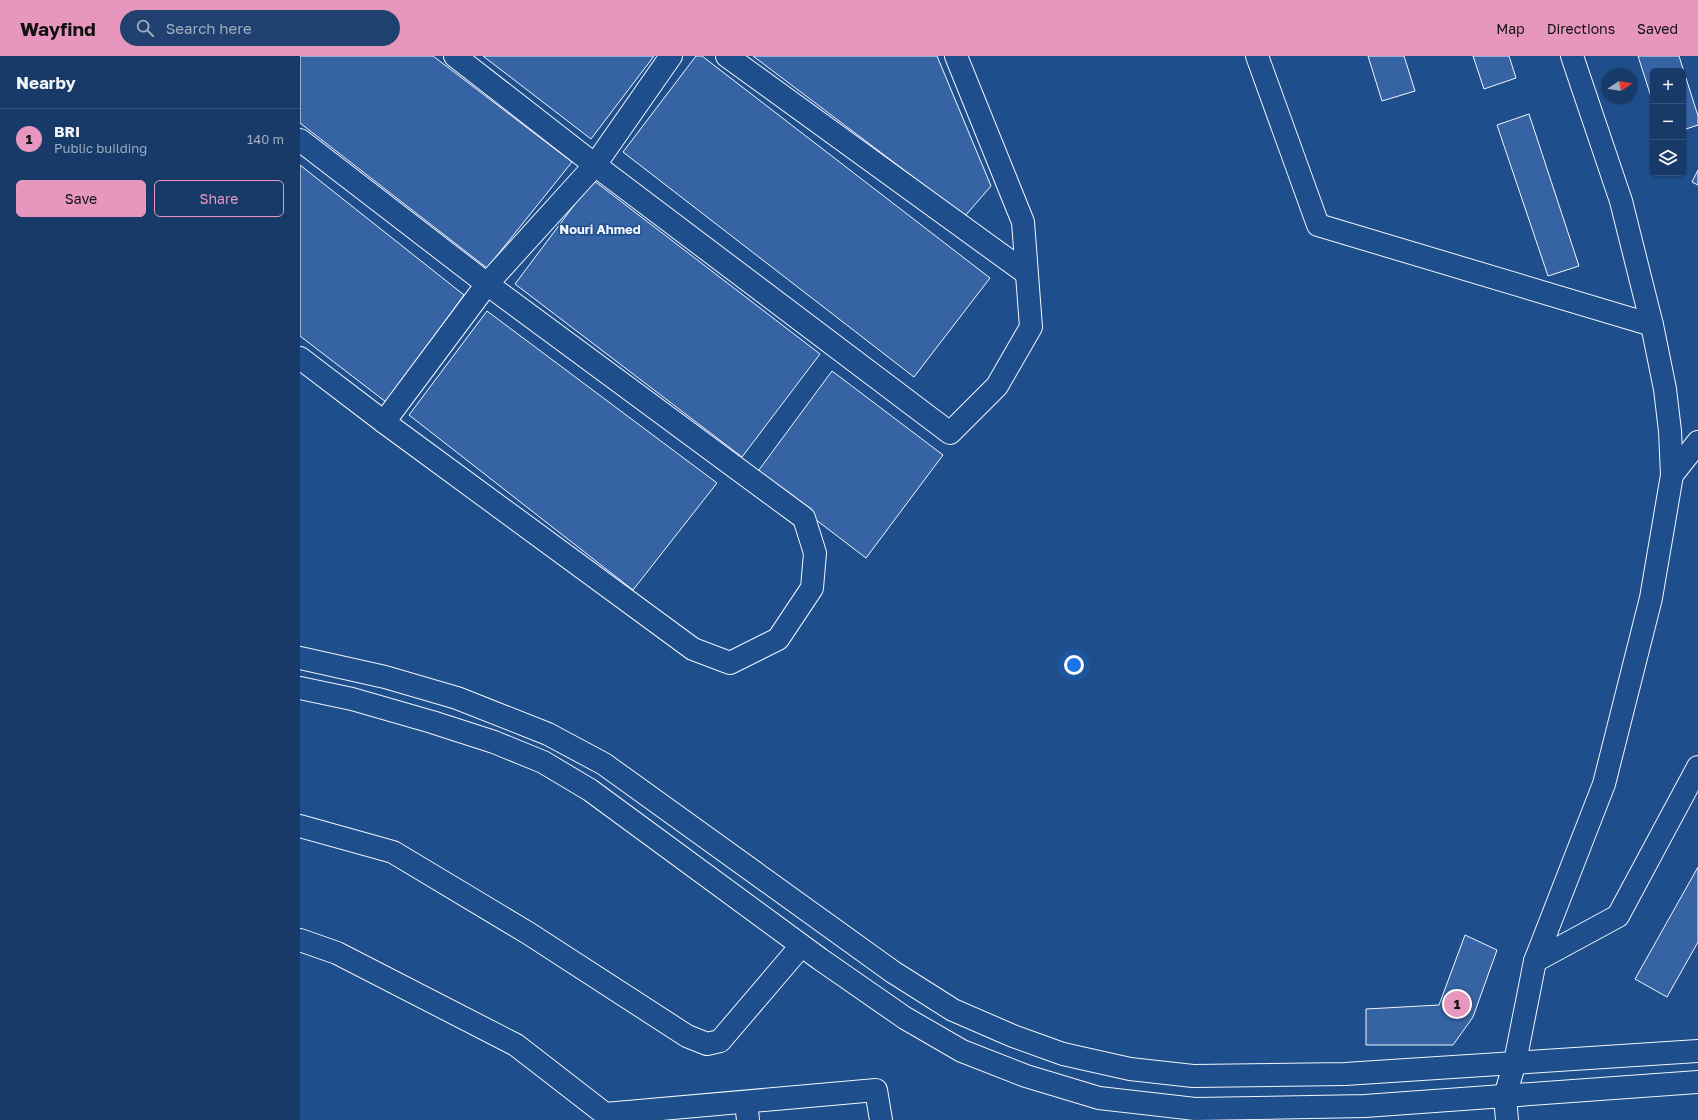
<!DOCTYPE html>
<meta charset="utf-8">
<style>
:root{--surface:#173a69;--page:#20416f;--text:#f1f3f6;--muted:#9eadc0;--line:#36547d;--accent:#e797bd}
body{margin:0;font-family:"Golos Text",sans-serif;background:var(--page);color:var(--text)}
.controls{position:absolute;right:12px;top:12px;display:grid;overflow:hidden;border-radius:6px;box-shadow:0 1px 3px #0004}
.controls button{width:36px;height:36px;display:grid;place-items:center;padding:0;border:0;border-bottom:1px solid var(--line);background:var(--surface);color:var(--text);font:20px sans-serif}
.compass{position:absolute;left:1302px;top:12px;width:36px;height:36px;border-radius:50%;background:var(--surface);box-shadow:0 1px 3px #0004;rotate:78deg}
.you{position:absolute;left:774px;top:609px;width:14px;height:14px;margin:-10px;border:3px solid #fff;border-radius:50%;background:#1a73e8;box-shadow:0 0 0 6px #1a73e833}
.badge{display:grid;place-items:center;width:26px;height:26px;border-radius:50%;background:var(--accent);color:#111;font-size:13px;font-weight:700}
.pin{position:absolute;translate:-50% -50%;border:2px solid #fff;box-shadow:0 1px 4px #0006}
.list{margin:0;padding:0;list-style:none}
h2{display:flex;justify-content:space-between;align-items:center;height:52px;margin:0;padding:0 16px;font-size:17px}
h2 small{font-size:13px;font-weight:400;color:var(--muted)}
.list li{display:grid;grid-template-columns:26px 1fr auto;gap:12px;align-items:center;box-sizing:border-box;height:60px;padding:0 16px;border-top:1px solid var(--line)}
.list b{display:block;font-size:15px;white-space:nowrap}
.list p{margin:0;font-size:13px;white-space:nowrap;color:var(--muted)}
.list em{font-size:13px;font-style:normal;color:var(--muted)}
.actions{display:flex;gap:8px;padding:12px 16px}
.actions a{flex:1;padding:9px 0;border:1px solid var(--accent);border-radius:6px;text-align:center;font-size:14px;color:var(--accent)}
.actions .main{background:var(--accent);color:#111}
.icon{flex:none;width:22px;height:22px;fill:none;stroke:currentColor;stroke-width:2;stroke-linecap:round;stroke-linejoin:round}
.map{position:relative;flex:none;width:1398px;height:1064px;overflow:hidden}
header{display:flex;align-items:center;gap:24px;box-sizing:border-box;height:56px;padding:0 20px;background:var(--accent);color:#111}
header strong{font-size:19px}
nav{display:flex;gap:22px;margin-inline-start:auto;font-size:14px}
.search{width:280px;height:36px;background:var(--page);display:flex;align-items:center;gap:10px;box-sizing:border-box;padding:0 14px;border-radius:22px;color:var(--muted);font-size:15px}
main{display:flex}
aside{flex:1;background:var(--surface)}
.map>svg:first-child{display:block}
</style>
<header>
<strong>Wayfind</strong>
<div class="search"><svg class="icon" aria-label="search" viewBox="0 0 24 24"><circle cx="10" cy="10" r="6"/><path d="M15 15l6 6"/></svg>Search here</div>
<nav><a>Map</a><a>Directions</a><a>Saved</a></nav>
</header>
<main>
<aside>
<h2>Nearby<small></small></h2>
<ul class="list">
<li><span class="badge">1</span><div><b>BRI</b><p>Public building</p></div><em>140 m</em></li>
</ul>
<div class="actions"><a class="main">Save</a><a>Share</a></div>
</aside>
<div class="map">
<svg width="1398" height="1064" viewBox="0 0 1398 1064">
<rect width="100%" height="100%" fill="#1f4e8c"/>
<g fill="#3563a3" stroke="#f2f6ff">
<polygon points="0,0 133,0 272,106 187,212 0,67"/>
<polygon points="183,0 354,0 291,83"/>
<polygon points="396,0 402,0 690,222 614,321 323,96"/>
<polygon points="453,0 637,0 691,130 665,160"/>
<polygon points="1068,0 1104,0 1115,35 1082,45"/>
<polygon points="1173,0 1209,0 1216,22 1184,33"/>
<polygon points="1338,0 1379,0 1398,60 1398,69 1383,74 1383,15 1353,15 1353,47"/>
<polygon points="1229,58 1279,210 1248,220 1197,69"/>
<polygon points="0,109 164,239 86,346 0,280"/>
<polygon points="1398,114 1398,129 1392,126"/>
<polygon points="293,124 520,298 442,401 215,228"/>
<polygon points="187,255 417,427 333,534 109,359"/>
<polygon points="532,315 643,399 566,502 456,418"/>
<polygon points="1398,811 1398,886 1367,941 1335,923"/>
<polygon points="1165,879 1197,894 1173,961 1153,989 1066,989 1066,953 1139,949"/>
</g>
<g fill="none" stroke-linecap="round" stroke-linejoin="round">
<defs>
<g id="minor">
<polyline points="155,0 295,109 650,377 697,330 731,271 723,166 656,0"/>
<polyline points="427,0 726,217"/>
<polyline points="957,0 1018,169 1352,269"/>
<polyline points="0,84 187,228 504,462 515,497 512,532 478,583 430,607 393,593 84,366 0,302"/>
<polyline points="84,366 187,228 295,109 371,0"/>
<polyline points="1372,419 1398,386"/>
<polyline points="0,770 93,796 228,877 387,980 407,988 420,985 501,890"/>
<polyline points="0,884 37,897 216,989 305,1058 306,1064"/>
<polyline points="1235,905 1318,860 1398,711"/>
<polyline points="446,1046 448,1064"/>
<polyline points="305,1058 576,1034 581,1064"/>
<polyline points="1207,1064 1205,1040 1215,1006 1235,905 1304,728 1351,542 1372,419 1370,375 1365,333 1352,269 1321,145 1272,0"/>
</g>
<g id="major">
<polyline points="0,602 85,621 157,642 248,678 304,708 593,916 653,954 713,980 763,998 830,1013 893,1020 1045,1018 1398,995"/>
<polyline points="0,632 52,643 132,666 194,686 243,706 290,734 520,903 605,962 662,995 726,1020 799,1042 895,1053 1065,1050 1398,1026"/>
</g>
</defs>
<use href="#minor" stroke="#f2f6ff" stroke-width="24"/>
<use href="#major" stroke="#f2f6ff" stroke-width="24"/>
<use href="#minor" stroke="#1f4e8c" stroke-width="22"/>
<use href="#major" stroke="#1f4e8c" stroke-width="22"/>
</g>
<g text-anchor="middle" stroke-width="3" stroke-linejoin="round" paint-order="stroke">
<g font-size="13" font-weight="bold" fill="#f2f6ff" stroke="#1f4e8c">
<text x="300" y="178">Nouri Ahmed</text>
</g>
</g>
</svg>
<div class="controls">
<button>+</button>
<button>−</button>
<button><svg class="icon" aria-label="layers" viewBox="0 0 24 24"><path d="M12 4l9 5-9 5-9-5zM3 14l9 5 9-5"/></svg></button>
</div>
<svg class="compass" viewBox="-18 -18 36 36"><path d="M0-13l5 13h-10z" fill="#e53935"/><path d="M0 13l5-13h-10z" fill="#9eadc0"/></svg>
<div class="you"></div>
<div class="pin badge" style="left:1157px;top:948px">1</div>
</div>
</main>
